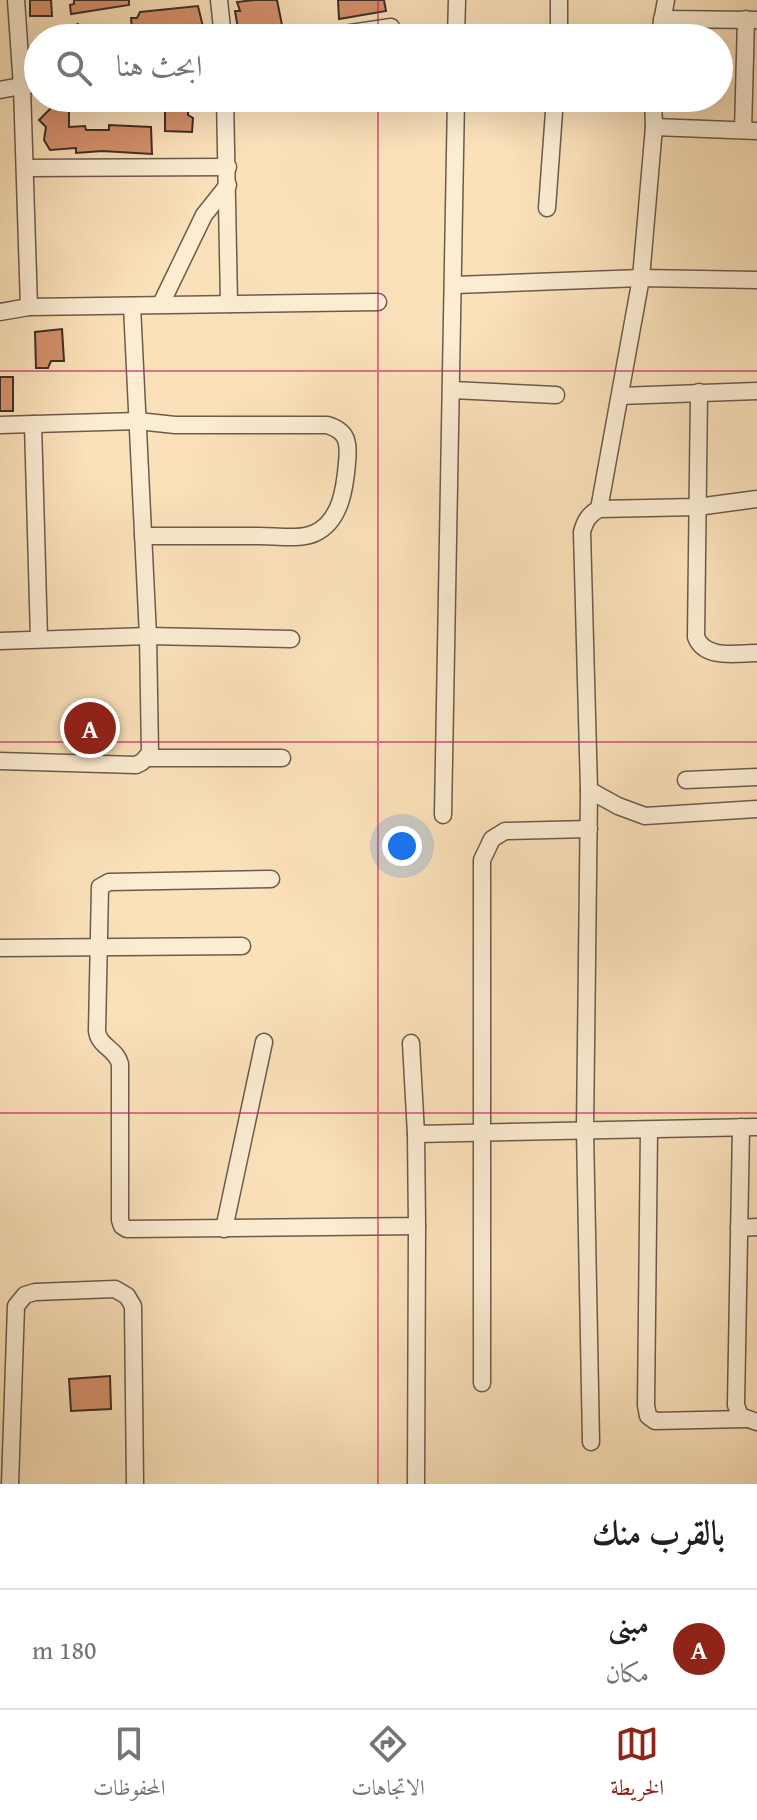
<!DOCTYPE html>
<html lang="ar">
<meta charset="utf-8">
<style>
:root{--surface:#fff;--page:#f2f2f2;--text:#202124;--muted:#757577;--line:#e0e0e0;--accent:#8f2418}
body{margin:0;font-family:"Gentium Book Plus",Amiri,serif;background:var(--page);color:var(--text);direction:rtl}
.you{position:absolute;left:402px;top:846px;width:28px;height:28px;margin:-20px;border:6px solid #fff;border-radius:50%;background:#1a73e8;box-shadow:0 0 0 12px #1a73e833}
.badge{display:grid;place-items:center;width:52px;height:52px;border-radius:50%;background:var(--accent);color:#fff;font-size:26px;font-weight:700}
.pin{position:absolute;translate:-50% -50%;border:4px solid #fff;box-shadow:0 2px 8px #0006}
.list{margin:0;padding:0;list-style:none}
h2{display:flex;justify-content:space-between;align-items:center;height:104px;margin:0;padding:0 32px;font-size:34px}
h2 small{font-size:26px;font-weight:400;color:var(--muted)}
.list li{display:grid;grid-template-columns:52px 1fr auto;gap:24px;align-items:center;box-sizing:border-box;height:120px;padding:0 32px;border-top:2px solid var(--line)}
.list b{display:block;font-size:30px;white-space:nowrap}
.list p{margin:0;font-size:26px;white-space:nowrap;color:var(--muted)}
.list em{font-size:26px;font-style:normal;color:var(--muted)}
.icon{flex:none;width:44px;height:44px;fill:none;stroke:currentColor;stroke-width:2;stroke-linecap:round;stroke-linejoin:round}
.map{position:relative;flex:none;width:757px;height:1484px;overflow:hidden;direction:ltr}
.search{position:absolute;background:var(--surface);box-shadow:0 8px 32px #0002;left:24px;right:24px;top:24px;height:88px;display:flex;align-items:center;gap:20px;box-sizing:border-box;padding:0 28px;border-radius:44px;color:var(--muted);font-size:30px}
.sheet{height:224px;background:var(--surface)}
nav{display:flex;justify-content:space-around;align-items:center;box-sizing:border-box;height:112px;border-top:2px solid var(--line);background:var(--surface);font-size:22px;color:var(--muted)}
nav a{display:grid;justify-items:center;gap:4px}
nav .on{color:var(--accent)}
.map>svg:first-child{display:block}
</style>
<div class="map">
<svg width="757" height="1484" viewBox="0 0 757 1484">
<rect width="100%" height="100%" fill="#fbe1ba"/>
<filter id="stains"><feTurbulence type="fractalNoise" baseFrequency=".0025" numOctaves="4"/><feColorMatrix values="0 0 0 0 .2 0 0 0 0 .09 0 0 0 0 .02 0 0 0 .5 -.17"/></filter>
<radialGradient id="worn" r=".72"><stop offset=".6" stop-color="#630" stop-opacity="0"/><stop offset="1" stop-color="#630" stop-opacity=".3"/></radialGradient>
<g fill="#d6916c" stroke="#3b3028" stroke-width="2">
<polygon points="30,0 51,0 52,16 30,16"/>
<polygon points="74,0 129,0 129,5 71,14 70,5 74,4"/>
<polygon points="254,0 277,0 282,25 238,29 235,11 240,11 237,2"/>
<polygon points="338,0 384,0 386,11 339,19"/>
<polygon points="198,6 204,31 204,35 199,38 167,38 167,36 136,38 135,29 132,29 131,18 137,18 140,12"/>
<polygon points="78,24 84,38 45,38 44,37"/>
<polygon points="53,106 63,106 69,110 69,127 85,126 86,130 109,130 109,125 151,127 152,154 102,151 76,153 76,148 50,150 44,140 46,127 39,120"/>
<polygon points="165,106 188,108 188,115 193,118 192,132 165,131"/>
<polygon points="62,329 64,361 51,361 48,368 36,368 35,332"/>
<rect x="0" y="377" width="13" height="34"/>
<polygon points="78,713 101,713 102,743 78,745"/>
<polygon points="110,1376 111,1409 71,1411 69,1379"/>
</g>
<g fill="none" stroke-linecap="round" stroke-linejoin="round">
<defs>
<g id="minor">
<polyline points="16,0 22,87 29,307"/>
<polyline points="219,0 223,38"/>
<polyline points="662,19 757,20"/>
<polyline points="317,38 391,27"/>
<polyline points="456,38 457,0"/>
<polyline points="559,38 559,0"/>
<polyline points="659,38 666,0"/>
<polyline points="0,90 38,83"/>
<polyline points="225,98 229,304"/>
<polyline points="654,127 757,131"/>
<polyline points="743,130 746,19"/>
<polyline points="25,168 228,167"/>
<polyline points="547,208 555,98"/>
<polyline points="454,285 641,278 757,280"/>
<polyline points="161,304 204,215 228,185"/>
<polyline points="0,312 29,307 378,302"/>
<polyline points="452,390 556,395"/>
<path d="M699,392L696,637C705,660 737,653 757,653"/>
<polyline points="620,396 757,391"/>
<polyline points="33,424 39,639"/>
<path d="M0,425L138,421L175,425H327C348,431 349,443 347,463C345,487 341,521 315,533C300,540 277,536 260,536C221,536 182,536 143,536"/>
<polyline points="599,509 641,278 654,127 653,98"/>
<polyline points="0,641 148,636 291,639"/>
<polyline points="147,758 282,758"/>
<polyline points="0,761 136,765 142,762 150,753 148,636 132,306"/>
<polyline points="686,780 757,777"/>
<polyline points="589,790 618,806 645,816 757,809"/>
<polyline points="443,815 456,98"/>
<path d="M271,879L109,882L100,887L97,1031C99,1047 116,1048 120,1064V1220L122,1226L127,1229L417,1226L416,1134L411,1043"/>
<polyline points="0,948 242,946"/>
<polyline points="741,1127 736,1405 740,1416 757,1422"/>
<polyline points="649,1130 646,1405 648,1416 655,1421 745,1419"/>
<polyline points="416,1134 757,1127"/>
<polyline points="739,1228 757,1227"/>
<polyline points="224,1229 264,1042"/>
<polyline points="482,1383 482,860 492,839 505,831 589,829"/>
<path d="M591,1442L585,1130L589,790L582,532C585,521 589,514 599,509L697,507L757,499"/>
<polyline points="10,1484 16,1306 25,1295 35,1292 115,1289 127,1296 133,1306 135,1484"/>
<polyline points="416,1484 417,1226"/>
</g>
</defs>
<use href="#minor" stroke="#6b5c4c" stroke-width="19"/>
<use href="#minor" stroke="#fcecd2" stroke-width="16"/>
</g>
<path fill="none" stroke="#c2185b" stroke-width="2" stroke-opacity="0.55" d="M378,0V38M378,98V1484M0,371H757M0,742H757M0,1113H757"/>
<rect width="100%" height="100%" filter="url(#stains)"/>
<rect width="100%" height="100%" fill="url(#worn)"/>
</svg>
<div class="you"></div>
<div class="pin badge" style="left:90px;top:728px">A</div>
<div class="search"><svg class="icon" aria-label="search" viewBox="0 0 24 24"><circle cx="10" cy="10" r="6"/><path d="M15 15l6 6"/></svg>ابحث هنا</div>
</div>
<section class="sheet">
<h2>بالقرب منك<small></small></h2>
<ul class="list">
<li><span class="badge">A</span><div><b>مبنى</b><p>مكان</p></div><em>180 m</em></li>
</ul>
</section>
<nav>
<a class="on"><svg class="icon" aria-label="map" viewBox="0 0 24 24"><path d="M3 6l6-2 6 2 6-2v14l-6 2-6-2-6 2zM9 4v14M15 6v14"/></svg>الخريطة</a>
<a><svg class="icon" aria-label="directions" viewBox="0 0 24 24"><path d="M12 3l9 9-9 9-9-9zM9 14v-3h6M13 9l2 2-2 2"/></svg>الاتجاهات</a>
<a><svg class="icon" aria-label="saved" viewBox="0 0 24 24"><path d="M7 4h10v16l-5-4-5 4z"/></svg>المحفوظات</a>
</nav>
